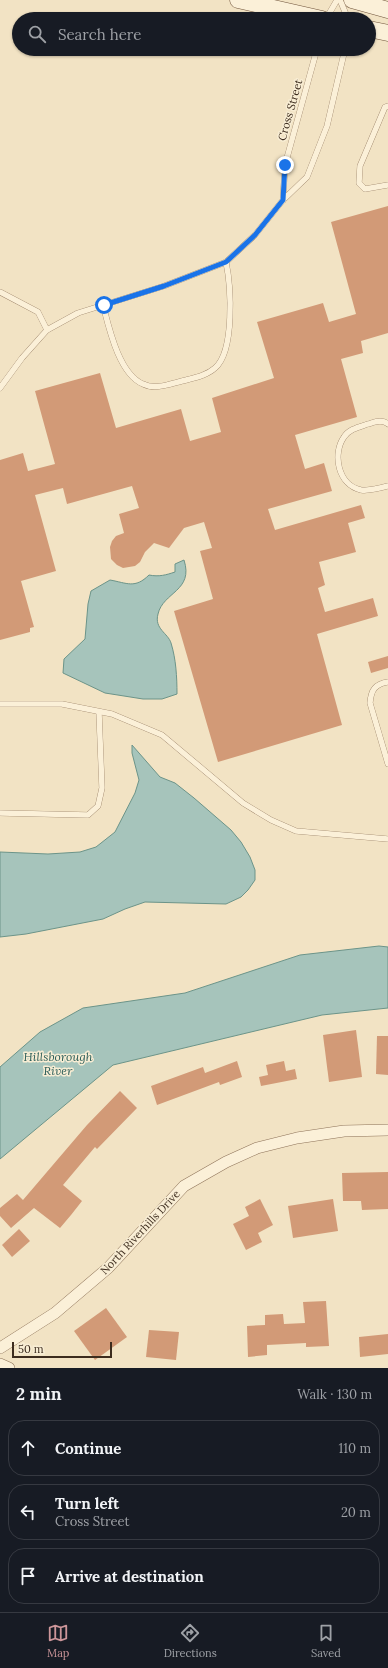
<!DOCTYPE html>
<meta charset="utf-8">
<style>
:root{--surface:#171b24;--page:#242831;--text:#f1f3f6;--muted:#9ea1a6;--line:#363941;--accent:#cd969a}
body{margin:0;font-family:Lora,serif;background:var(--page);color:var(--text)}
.scale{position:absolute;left:12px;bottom:10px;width:100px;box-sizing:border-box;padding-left:4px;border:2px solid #3d2c1e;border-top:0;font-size:11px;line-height:14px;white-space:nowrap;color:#3d2c1e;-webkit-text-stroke:3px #f8edd4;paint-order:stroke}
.stop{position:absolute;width:12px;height:12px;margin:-9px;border:3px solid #1a73e8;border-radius:50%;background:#fff}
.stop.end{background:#1a73e8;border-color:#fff;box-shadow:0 1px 4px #0008}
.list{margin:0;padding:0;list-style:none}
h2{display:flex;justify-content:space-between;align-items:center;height:52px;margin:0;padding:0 16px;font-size:17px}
h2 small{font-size:13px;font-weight:400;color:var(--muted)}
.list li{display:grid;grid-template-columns:26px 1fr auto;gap:12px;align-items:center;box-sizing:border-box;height:56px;margin:0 8px 8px;padding:0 8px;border:1px solid var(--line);border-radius:16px}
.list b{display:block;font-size:15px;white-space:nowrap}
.list p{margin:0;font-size:13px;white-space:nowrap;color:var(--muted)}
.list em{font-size:13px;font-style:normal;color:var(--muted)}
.icon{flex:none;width:22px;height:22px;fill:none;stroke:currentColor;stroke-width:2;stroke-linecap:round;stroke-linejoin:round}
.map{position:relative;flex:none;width:388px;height:1368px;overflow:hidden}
.search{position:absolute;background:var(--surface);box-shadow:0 1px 3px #0004;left:12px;right:12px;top:12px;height:44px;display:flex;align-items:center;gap:10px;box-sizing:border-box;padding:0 14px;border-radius:22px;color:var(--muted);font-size:15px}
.sheet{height:244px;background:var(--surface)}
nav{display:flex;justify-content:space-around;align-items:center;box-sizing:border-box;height:56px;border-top:1px solid var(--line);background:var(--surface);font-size:11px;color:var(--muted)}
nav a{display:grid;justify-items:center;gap:2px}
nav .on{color:var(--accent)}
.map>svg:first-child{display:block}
</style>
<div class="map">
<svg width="388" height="1368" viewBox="0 0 388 1368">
<rect width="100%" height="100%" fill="#f2e3c4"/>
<g fill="#a6c4bb" stroke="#6c9489">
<path d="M184,560C194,591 163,592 158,614C154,629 168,633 171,643C176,659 177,677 177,694L162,699H143L105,693L63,673L64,659L85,639L88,604L91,591L110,580C127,583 135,589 149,575C159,577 166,575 175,572V564Z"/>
<polygon points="132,745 160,777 175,783 194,798 231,830 241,842 250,857 255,870 255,880 248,890 241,897 226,904 145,902 125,909 103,919 26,934 0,937 0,852 48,854 80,852 96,847 115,832 135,793 139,780 132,753"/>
<polygon points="379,946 388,947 388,1008 322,1015 113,1065 0,1159 0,1067 40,1032 83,1008 185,993 300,955"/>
</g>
<g fill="#d29a77">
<polygon points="388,206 388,333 361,341 363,353 341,359 357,417 295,435 305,469 324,463 332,491 268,509 275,530 361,505 365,518 348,523 356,552 319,562 325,585 318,588 325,612 373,598 378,616 317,634 342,725 218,762 174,611 213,599 200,551 212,548 204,522 184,528 169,548 154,543 145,552 140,562 135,566 123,568 117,565 111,559 110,547 112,541 116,536 124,533 119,514 139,508 132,486 67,504 63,488 35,495 56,571 21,581 34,627 30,628 30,632 0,640 0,460 23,453 28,471 55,464 35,391 100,373 116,428 181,409 190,441 221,432 212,398 274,378 257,322 323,303 329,322 356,314 331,222"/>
<polygon points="388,656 388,668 371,673 368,662"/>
<polygon points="356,1030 362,1077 329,1082 323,1035"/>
<polygon points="377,1036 388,1036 388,1075 376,1074"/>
<polygon points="237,1061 242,1077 220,1085 219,1082 157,1105 151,1086 203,1067 205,1073"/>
<polygon points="284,1061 286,1071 295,1069 297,1079 261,1086 259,1077 268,1075 266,1065"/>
<polygon points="120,1091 137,1108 97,1149 95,1147 63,1185 82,1201 71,1215 60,1228 34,1208 11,1228 0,1216 0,1208 17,1194 23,1200 87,1125"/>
<polygon points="388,1172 388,1209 362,1210 361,1201 343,1201 342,1173"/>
<polygon points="260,1199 273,1225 258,1233 262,1242 246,1250 233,1224 249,1216 245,1207"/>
<polygon points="333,1199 338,1231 293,1238 288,1206"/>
<polygon points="19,1229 30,1241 12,1257 2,1245"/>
<polygon points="326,1301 329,1346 306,1347 306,1343 267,1345 267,1355 248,1357 247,1326 265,1325 265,1315 283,1314 284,1324 305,1323 303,1302"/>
<polygon points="106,1308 127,1337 95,1360 74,1331"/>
<polygon points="149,1330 179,1332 176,1360 146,1357"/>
<polygon points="388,1334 388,1354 360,1357 359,1337"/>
</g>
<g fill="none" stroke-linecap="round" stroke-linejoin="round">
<defs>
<g id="lane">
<polyline points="340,0 348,19"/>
<polyline points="326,19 337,0"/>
<polyline points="388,106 385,107 360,166 359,183 365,189 388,185"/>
<polyline points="283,200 285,165 317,49"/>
<polyline points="0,292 38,312 47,330"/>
<path d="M103,305C109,328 119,374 143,384C155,390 170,384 182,381C193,378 206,376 215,368C235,351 231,286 226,262"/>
<polyline points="0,388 22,358 47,330 78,313 164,286 226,262 255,235 283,200 307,177 327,126 345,49"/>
<path d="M388,424C382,419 375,422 368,424C359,427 349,429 344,437C332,454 338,485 361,490C368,491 381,488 388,486"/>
<path d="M388,682C375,684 371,690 370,703L388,764"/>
<polyline points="0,704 62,704 112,714 162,735 243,803 271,820 296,831 388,839"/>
<polyline points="0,813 88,815 98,806 102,788 99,712"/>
</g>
<g id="street">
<polyline points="0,1348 55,1313 108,1268 184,1186 226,1162 257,1148 297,1138 344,1131 388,1130"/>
<polyline points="0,1364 9,1368"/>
</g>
<g id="secondary">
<polyline points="238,0 322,19"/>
<polyline points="352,0 388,10"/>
<polyline points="369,29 388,33"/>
</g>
</defs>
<use href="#lane" stroke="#8e7359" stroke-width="6"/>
<use href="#street" stroke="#8e7359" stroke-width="12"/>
<use href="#secondary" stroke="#70543c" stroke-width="17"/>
<use href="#lane" stroke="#fbf0d8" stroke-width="5.5"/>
<use href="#street" stroke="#fbf0d8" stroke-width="11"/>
<use href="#secondary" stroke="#fbf0d8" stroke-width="16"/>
</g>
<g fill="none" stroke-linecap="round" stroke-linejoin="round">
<polyline stroke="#1a73e8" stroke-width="5" points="104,305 164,286 226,262 255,235 283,200 285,165"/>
</g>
<g text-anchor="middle" stroke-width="3" stroke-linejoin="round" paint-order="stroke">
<g font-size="11" fill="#3d2c1e" stroke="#f8edd4">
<text transform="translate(290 110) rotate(-74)" y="4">Cross Street</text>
<text transform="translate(140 1232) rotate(-47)" y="4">North Riverhills Drive</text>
</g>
<g font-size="12" font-style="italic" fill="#2c5e59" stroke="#f8edd4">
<text x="58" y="1061">Hillsborough<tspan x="58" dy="14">River</tspan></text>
</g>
</g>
</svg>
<div class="scale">50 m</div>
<div class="stop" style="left:104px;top:305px"></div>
<div class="stop end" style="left:285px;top:165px"></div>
<div class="search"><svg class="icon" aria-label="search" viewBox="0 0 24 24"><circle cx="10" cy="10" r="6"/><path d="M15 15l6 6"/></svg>Search here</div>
</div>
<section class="sheet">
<h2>2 min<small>Walk · 130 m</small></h2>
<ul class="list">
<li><svg class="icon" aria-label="ahead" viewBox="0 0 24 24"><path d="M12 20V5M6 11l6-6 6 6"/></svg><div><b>Continue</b></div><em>110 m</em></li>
<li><svg class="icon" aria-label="left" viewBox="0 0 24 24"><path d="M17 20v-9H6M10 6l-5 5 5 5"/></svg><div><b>Turn left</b><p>Cross Street</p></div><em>20 m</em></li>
<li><svg class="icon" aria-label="arrive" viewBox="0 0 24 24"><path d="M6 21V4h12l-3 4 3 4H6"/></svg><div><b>Arrive at destination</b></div></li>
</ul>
</section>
<nav>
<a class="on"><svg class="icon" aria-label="map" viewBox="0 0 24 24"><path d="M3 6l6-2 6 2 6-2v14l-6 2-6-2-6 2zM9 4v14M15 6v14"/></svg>Map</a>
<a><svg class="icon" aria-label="directions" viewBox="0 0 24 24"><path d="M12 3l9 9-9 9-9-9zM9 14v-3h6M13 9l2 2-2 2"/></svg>Directions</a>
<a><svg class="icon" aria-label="saved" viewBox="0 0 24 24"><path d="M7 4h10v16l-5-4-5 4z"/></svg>Saved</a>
</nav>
